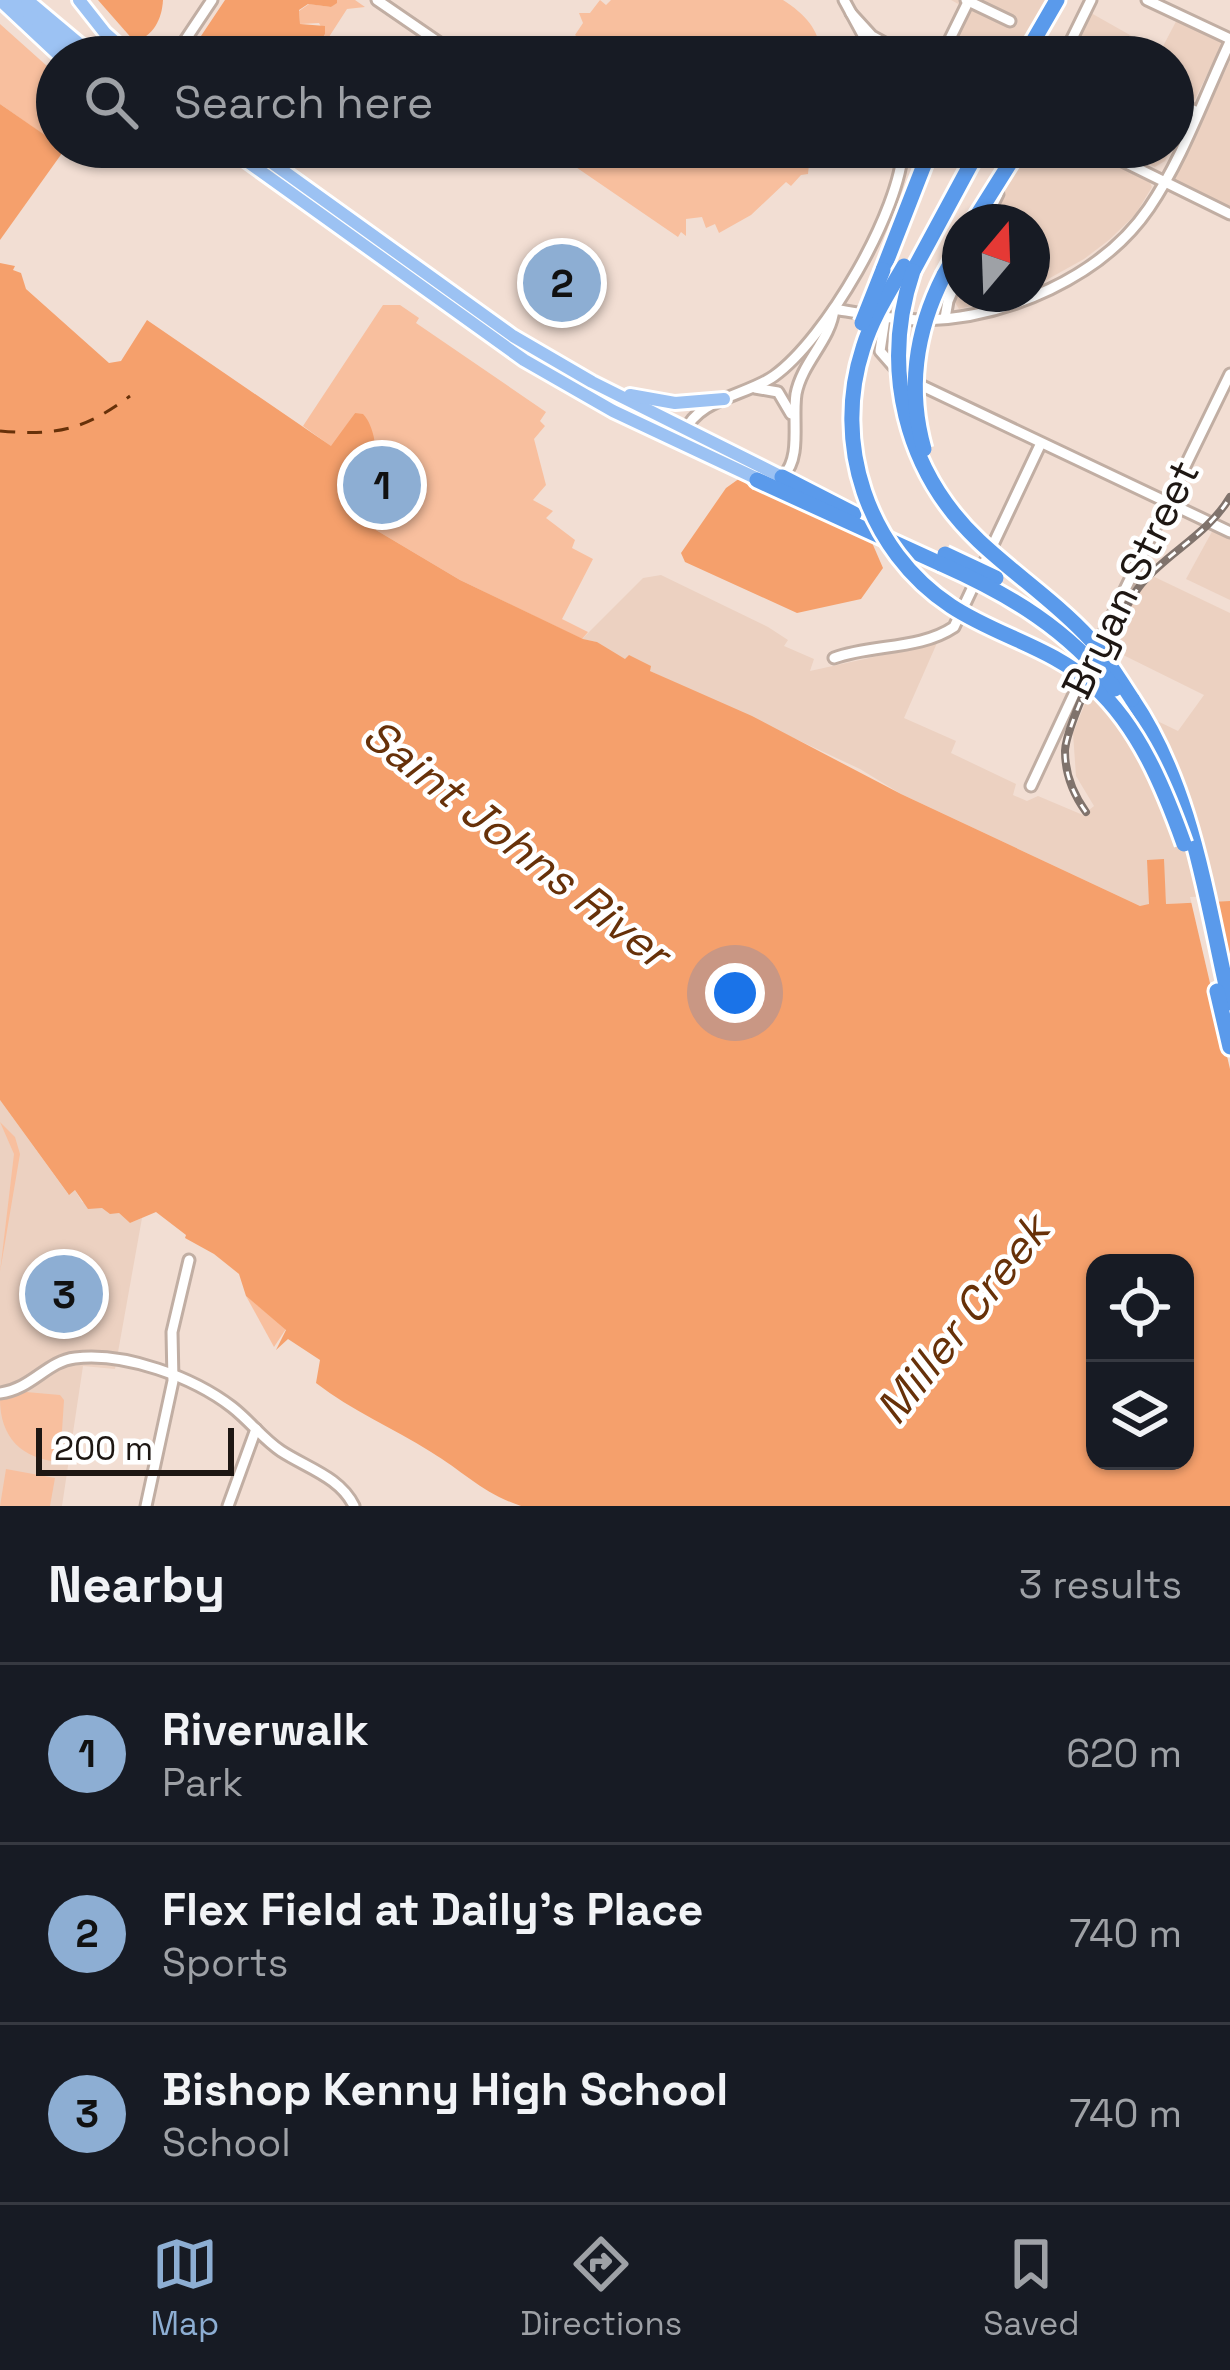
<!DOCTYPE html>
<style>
:root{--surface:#171b24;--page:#20242c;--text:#f1f3f6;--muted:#9ea1a6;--line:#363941;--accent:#8daed3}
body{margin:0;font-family:"Space Grotesk",sans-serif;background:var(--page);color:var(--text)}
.controls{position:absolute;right:36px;bottom:36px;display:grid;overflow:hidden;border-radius:24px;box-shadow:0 3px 9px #0004}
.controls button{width:108px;height:108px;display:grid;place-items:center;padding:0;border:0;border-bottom:3px solid var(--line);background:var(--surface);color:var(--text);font:60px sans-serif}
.compass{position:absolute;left:942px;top:204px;width:108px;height:108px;border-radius:50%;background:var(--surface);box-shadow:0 3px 9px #0004;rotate:19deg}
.scale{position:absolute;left:36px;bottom:30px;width:198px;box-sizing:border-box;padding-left:12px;border:6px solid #1e1713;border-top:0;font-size:33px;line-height:42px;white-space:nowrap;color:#1e1713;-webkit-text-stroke:9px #fff;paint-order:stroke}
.you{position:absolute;left:735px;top:993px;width:42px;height:42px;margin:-30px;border:9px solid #fff;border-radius:50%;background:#1a73e8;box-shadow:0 0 0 18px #1a73e833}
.badge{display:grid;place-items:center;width:78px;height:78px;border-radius:50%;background:var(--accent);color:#111;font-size:39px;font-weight:700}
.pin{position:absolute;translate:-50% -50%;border:6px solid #fff;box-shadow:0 3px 12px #0006}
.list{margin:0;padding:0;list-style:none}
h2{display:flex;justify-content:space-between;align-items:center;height:156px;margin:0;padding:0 48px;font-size:51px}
h2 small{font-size:39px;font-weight:400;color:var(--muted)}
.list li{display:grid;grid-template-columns:78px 1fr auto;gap:36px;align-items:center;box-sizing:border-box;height:180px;padding:0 48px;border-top:3px solid var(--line)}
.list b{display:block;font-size:45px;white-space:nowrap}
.list p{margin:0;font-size:39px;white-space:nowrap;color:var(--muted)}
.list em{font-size:39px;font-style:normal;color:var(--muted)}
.icon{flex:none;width:66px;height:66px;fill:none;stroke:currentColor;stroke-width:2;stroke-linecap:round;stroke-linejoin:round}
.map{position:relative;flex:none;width:1230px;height:1506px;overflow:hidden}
.search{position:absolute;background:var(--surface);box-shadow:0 3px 9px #0004;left:36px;right:36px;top:36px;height:132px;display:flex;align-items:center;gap:30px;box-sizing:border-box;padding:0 42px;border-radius:66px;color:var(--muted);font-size:45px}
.sheet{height:696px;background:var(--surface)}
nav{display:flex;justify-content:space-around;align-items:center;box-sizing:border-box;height:168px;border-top:3px solid var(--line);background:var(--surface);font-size:33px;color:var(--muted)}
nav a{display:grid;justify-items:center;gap:6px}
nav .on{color:var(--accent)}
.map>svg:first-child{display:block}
</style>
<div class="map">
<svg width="1230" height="1506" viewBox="0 0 1230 1506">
<rect width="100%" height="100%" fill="#f2ded3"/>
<g fill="#ecd1c1">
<polygon points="951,0 1048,0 1016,57 935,57 962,6"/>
<polygon points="1181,12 1227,34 1173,144 1173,57 1071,57 1091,13 1160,52"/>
<polygon points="1230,61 1230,209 1173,180"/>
<polygon points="1026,147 1082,147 1148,178 1152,187 1135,215 1109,240 1084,259 1032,288 1032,222 1004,222 993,214"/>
<polygon points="1108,147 1172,147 1165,161 1155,167"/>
<polygon points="960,281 960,294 1019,294 959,309 953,299"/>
<polygon points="1214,528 1230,536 1230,600 1186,579"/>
<polygon points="1142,571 1230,613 1230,901 1166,904 1163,859 1149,905 1140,906 901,794 860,769 603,649 597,642 582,639 643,578 661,575 768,627 788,640 784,646 814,659 810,671 937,643 904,718 956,741 951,753 1016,784 1013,795 1027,801 1038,796 1083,815 1094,806 1076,776 1073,733 1091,689 1178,731 1204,695 1105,646"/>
<polygon points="0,1100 68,1194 75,1190 82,1202 119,1213 130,1223 142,1218 115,1369 83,1366 62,1506 0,1506"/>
</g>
<g fill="#f8bf9e">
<polygon points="337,0 355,0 365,7 347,9 316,57 311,57 325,34 319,23 300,24 299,11 309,4 331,7"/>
<path d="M600,0L606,5L611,0H783C806,15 818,28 822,55L858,52V57H574L582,40L575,35L583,23L579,13H590Z"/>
<polygon points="0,24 57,75 57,144 0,104"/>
<polygon points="580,147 811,147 817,150 809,164 808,174 801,175 791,186 786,182 751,215 719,233 715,224 706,228 702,217 686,219 686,236 681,232 678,237 567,161 570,156 565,152"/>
<polygon points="383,305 400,305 419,318 416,323 546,412 540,421 545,426 534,439 546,485 533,500 553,511 546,518 575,540 572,548 593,559 562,619 588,632 582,639 460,580 376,530 375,441 355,413 332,447 303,426"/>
<polygon points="0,1122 15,1137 20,1154 0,1272 14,1154"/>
<polygon points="246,1296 286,1329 274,1347"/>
<path d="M26,1392L60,1395L64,1400L60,1462C21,1459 0,1437 0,1399Z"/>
<polygon points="6,1469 55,1478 50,1506 0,1506"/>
</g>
<g fill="#f5a06c" fill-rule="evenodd">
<path d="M98,0H163C162,18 154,37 134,41Z"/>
<polygon points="225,0 337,0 337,3 331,7 308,4 299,10 300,24 325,26 325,34 311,57 187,57"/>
<polygon points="0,104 65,149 0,240"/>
<path d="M0,263L15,266L13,270L21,273L26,289L109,363L121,361L147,320L331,446L355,413L363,414C384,436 376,500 376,530L460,580L583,639L597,642L625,659L629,655L651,666L650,671L752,716L901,794L1140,906L1149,904L1147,860L1164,859L1166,904L1230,901V1506H521C484,1494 464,1472 431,1452C393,1428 352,1411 316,1383L320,1360L288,1339L276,1350L286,1330L246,1296L239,1274L214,1254L185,1238L186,1235L156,1212L130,1223L119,1213L110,1214L102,1208L88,1209L75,1190L69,1195L0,1100ZM1095,1263H1185V1461H1095Z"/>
<polygon points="740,478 753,490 759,488 870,538 883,568 861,599 797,613 685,562 681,553 726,488"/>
</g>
<polygon fill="#f2ded3" points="1211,896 1230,980 1230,1069 1190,897"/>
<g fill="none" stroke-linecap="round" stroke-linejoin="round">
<path stroke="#673109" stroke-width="3" stroke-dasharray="15 12" stroke-linecap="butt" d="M0,431C57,436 84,430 130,396"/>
<defs>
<g id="minor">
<polyline points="377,0 460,57"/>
<polyline points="844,0 875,57"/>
<polyline points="966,0 1010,21"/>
<polyline points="1147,0 1230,39"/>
<polyline points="851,13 872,36 910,57"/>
<polyline points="1067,49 1084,57"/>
<polyline points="174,57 212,0"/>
<polyline points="941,57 969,0"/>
<polyline points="1063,57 1091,0"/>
<polyline points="1173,100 1197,112"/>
<polyline points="1094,147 1230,214"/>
<polyline points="984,222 998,194"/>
<path d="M834,309C864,314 894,320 925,320C1007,318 1102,277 1149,208C1183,158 1204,97 1230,42"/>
<polyline points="885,318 880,351 901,375"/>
<polyline points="945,318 948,301 960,273"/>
<polyline points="916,383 1230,532"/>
<polyline points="755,388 778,392 791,414"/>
<path d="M684,433C698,398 746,396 774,376C826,339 901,210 903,147"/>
<path d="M783,476C802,458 792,420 796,394C802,362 831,340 834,309"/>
<polyline points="1095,651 1230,374"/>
<path d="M834,658C872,644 920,650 954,627L1041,443"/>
<polyline points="1031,786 1082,677"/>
<path d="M0,1393C32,1389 47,1361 75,1358C125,1352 193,1377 232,1407C250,1421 263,1439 281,1451C307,1468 340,1477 354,1506"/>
<polyline points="146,1506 173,1381 172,1332 189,1260"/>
<polyline points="228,1506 256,1429"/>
</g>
<g id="major">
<polyline points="0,0 61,57"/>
<polyline points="14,0 78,57"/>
<polyline points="27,0 95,57"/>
<polyline points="79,0 105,33 132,57"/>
<polyline points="227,147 524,360 613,411 764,482"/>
<polyline points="250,147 513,336 592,382 782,477"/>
<polyline points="630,395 675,403 724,399"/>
</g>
<g id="highway">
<polyline points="1024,57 1057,0"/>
<polyline points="973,222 1020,147"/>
<polyline points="883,270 931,147"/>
<polyline points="913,271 980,147"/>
<polyline points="944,275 960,246"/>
<polyline points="782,477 854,514"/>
<polyline points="757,480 941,564"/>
<path d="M1132,699C1193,789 1206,900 1230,1003"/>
<polyline points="1217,991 1230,1047"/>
</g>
</defs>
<use href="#minor" stroke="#c1aea3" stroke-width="15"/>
<use href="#major" stroke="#fff" stroke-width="18"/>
<use href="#highway" stroke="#fff" stroke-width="21"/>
<use href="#minor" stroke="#fff" stroke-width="9"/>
<use href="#major" stroke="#9cc2f3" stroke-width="12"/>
<use href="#highway" stroke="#5a9aeb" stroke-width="15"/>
<defs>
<path id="rail" d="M1086,812C1073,794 1065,774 1065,751C1066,723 1123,604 1143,582C1170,551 1208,534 1230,497"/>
</defs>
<use href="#rail" stroke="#80736c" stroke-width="8"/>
<use href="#rail" stroke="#fff" stroke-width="3" stroke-dasharray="9" stroke-linecap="butt"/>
<defs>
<g id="highway-bridge">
<path d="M904,266C889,292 872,318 863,348C832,443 867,550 951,606C998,637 1052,647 1094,686C1139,727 1164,788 1184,844"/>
<path d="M913,271C880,368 905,471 979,541C1015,575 1056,602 1090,639C1106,657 1118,678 1132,699"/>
<polyline points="862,323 883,270"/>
<path d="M924,449C907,389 916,330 944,275"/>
<polyline points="945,554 996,578"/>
<path d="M941,564C1011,595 1067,629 1115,689"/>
</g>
</defs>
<use href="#highway-bridge" stroke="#fff" stroke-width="21" stroke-linecap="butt"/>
<use href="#highway-bridge" stroke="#5a9aeb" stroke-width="15"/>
</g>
<g text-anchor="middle" stroke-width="9" stroke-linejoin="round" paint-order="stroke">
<g font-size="42" fill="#1e1713" stroke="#fff">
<text transform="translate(1130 579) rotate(-64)" y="15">Bryan Street</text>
</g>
<g font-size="45" font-style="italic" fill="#673109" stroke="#fff">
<text transform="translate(517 843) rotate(38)" y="16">Saint Johns River</text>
<text transform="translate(962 1319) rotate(-52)" y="16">Miller Creek</text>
</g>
</g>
</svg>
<div class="controls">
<button><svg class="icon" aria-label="locate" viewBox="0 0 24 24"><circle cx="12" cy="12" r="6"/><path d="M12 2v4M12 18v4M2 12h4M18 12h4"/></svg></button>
<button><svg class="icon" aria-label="layers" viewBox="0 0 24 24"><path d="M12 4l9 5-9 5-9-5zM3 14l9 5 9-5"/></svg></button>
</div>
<svg class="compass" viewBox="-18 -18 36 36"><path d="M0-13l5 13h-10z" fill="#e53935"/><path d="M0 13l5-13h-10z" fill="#9ea1a6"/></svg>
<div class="scale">200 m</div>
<div class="you"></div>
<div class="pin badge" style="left:382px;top:485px">1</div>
<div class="pin badge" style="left:562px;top:283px">2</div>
<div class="pin badge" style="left:64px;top:1294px">3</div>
<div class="search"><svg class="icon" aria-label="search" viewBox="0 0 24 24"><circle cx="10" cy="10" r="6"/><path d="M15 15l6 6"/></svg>Search here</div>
</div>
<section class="sheet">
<h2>Nearby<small>3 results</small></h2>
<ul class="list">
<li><span class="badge">1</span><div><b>Riverwalk</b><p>Park</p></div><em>620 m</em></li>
<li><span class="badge">2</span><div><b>Flex Field at Daily's Place</b><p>Sports</p></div><em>740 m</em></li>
<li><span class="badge">3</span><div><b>Bishop Kenny High School</b><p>School</p></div><em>740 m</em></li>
</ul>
</section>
<nav>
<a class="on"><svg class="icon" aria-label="map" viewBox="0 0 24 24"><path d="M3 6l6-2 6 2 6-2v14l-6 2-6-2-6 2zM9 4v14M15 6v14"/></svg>Map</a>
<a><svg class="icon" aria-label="directions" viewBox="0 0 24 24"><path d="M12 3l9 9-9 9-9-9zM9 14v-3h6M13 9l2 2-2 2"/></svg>Directions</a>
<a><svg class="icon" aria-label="saved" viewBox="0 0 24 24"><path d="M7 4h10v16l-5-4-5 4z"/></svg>Saved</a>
</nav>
